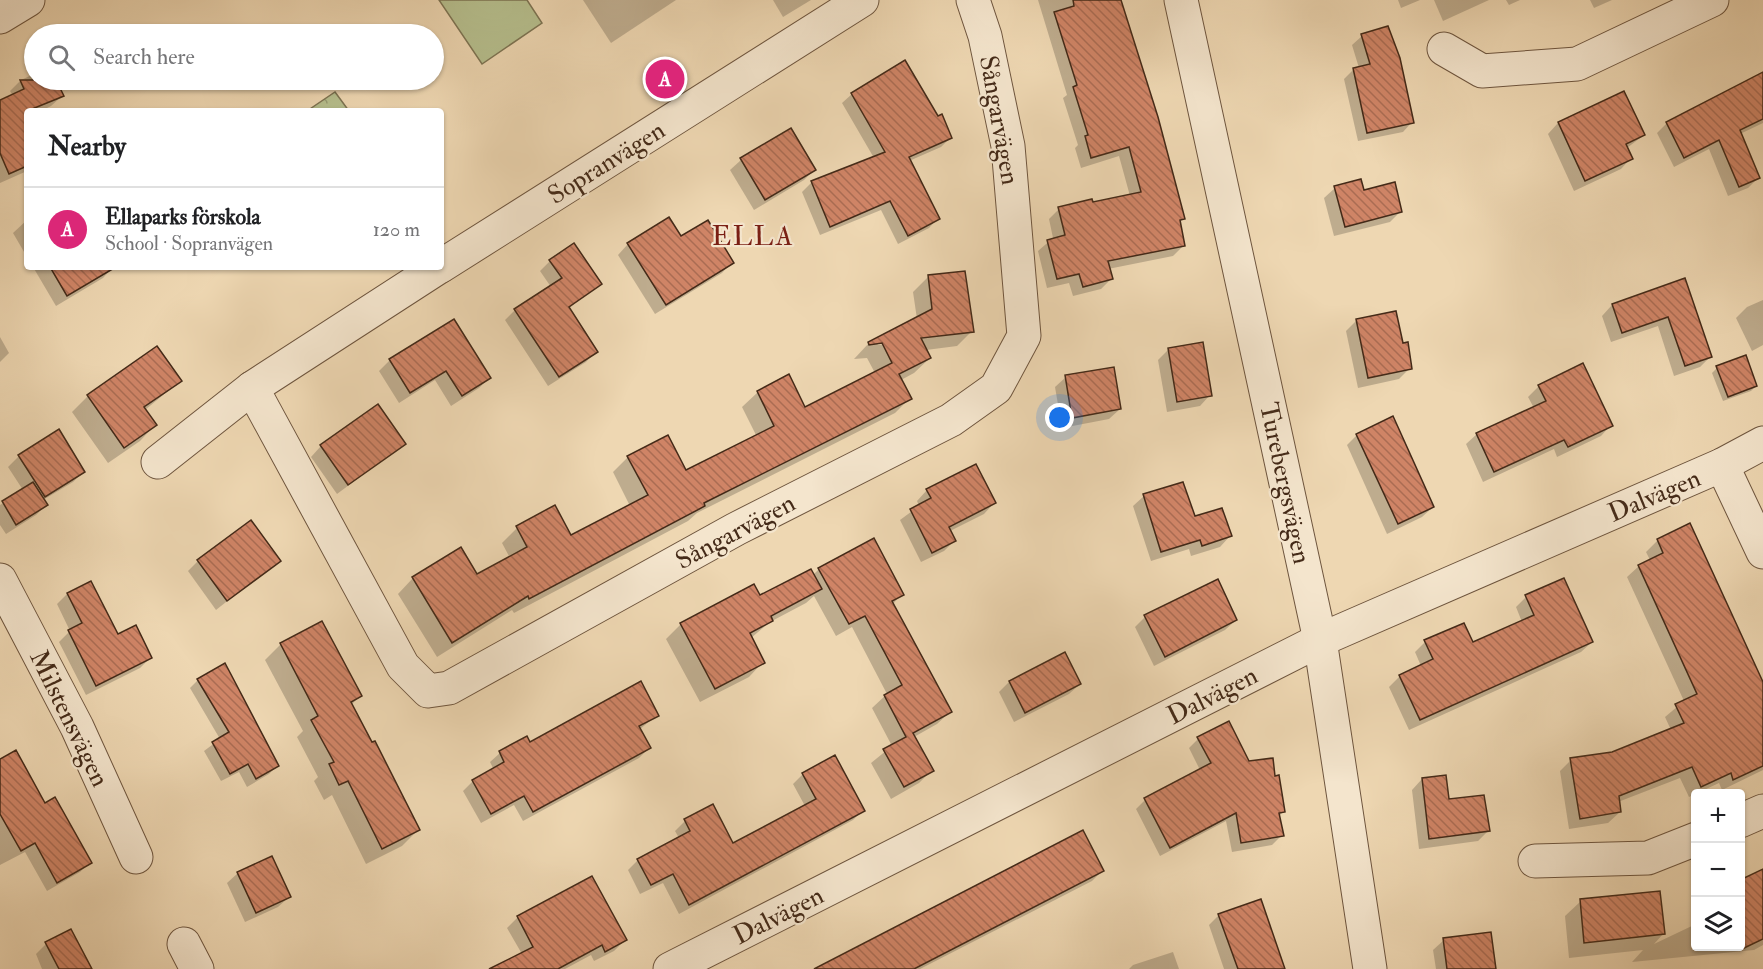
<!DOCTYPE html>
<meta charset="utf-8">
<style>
:root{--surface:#fff;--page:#f6f6f6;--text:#202124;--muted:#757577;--line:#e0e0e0;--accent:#db2777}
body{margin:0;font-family:"IM FELL Double Pica",serif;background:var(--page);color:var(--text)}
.controls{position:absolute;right:18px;bottom:18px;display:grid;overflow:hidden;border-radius:6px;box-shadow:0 2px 4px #0004}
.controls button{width:54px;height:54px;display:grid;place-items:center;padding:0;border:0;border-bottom:2px solid var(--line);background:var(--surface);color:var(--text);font:30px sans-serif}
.you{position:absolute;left:1060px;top:418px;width:21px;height:21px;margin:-15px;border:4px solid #fff;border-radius:50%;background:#1a73e8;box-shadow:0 0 0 9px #1a73e833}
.badge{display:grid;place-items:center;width:39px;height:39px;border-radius:50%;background:var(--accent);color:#fff;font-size:20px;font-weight:700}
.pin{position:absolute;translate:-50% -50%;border:3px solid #fff;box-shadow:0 2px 6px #0006}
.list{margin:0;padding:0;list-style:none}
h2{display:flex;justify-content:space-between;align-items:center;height:78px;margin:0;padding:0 24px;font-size:26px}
h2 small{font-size:20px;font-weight:400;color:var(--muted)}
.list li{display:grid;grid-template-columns:39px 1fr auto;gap:18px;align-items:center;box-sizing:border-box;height:84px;padding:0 24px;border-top:2px solid var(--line)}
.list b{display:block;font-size:22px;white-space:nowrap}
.list p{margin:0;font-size:20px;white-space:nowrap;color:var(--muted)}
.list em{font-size:20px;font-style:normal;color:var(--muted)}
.icon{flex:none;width:33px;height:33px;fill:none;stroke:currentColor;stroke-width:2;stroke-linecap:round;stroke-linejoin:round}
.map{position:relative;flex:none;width:1763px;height:969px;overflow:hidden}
.search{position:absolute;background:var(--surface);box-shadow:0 2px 4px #0004;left:24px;top:24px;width:420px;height:66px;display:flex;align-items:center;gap:15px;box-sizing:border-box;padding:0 21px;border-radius:33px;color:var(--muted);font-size:22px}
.panel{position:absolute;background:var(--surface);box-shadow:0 2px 4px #0004;left:24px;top:108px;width:420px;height:162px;border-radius:6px}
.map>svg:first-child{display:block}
</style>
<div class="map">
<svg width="1763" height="969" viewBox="0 0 1763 969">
<defs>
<pattern id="park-crowns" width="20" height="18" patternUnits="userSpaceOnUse" patternTransform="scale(1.5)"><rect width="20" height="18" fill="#b6bf8e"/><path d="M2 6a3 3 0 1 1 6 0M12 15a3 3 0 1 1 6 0" fill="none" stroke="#969b73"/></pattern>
<pattern id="building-back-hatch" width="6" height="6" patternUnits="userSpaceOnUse" patternTransform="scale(1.5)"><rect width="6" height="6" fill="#cf8466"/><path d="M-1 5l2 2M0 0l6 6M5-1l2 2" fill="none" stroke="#aa6c53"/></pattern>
</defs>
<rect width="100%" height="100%" fill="#eed7b2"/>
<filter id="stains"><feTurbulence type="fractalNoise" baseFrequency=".00333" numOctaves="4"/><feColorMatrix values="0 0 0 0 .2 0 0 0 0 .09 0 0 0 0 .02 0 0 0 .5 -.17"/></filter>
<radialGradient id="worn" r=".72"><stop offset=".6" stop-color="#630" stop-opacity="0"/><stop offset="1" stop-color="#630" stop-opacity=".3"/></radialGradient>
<polygon fill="url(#park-crowns)" stroke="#7d7453" stroke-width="1.5" points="335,92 349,111 307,111"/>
<polygon fill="#b6bf8e" stroke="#7d7453" stroke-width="1.5" points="439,0 527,0 542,23 482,64"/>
<g fill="#0003" fill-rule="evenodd">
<polygon points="583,0 676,0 611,43"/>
<polygon points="773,0 811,0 783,17"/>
<polygon points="1038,0 1120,0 1183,219 1179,223 1183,246 1173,256 1108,269 1111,279 1101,289 1073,296 1069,283 1047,288 1038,251 1053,238 1049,219 1059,209 1130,196 1119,156 1081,168 1075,148 1078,145 1063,98 1067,95"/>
<polygon points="1398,0 1420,0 1401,8"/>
<polygon points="1434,0 1489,0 1443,21"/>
<polygon points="1506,0 1520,0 1509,5"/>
<polygon points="1590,0 1612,0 1594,8"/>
<polygon points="1362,36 1412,122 1403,132 1358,141 1344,79 1354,69 1359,68 1352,45"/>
<polygon points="34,74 34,80 54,80 62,96 51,106 41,111 27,111 27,171 0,183 0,101 13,96 10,91 21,80"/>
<polygon points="1763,75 1763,123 1740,134 1758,178 1748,188 1728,196 1709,149 1674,167 1657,133 1667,123"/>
<polygon points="1624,93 1644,135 1627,148 1631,158 1621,169 1574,191 1548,134 1558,123"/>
<polygon points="852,94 951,137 941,147 909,161 938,218 929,228 898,244 881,210 820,235 802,192 812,182 874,158 842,103"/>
<polygon points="791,130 814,170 804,180 754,210 730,170 741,160"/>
<polygon points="1335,188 1363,192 1401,211 1390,222 1334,236 1324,198"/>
<polygon points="27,220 27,257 13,233"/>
<polygon points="681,238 732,262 722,273 655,314 618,255 628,244"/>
<polygon points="550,261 600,283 568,309 596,351 586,362 548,386 505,320 515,310 551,287 540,271"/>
<polygon points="33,267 113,267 103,278 56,306"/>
<path d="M928,277L972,331L957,346L926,350L930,358L914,373L901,380L910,398L895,413L697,513L688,521L514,613L512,610L437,657L398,594L413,578L476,576L510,558L502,543L517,528L570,537L630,506L613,472L628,457L686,472L757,437L742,407L758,392L805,409L875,373L867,358L854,359L869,343L917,319L913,292ZM881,342L889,344L877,345Z"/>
<polygon points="1684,280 1711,356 1700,367 1674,376 1658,326 1611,342 1602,316 1612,305"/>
<polygon points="1763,300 1763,345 1752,351 1736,318 1747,307"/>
<polygon points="1357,320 1402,345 1410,368 1399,379 1358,388 1346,331"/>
<polygon points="453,321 489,378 479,388 451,406 435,380 399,403 379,371 390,360"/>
<polygon points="0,337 9,353 0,362"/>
<polygon points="1168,350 1210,395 1200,406 1167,412 1158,360"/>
<polygon points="1717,368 1756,386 1751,391 1723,401 1712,373"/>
<polygon points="1066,377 1120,409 1109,419 1062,428 1055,387"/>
<polygon points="180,381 145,410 155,425 140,441 108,463 72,412 88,396"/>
<polygon points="1539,386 1611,425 1601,436 1557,457 1554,449 1483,482 1466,444 1477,434 1534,408 1528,397"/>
<polygon points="1357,435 1433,507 1422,517 1387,534 1347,445"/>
<polygon points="404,444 337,494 311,457 321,446"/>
<polygon points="19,456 83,472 73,482 43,500 46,505 36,515 6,534 0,525 0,505 23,490 8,467"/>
<polygon points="927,490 994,503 984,514 950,531 955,540 944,551 921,562 900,520 919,506 917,501"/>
<polygon points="1144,496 1230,536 1220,547 1191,556 1189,549 1151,561 1133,506"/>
<polygon points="1658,540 1763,685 1763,770 1722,790 1719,783 1689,797 1680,778 1618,802 1620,812 1608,823 1569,829 1560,771 1571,760 1612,753 1671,730 1665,717 1684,701 1627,577 1639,566 1650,560 1646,552"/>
<polygon points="279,560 216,610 188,571 198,561"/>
<polygon points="819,569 902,594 892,605 950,712 937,724 914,737 932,770 919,783 891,799 871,763 892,746 872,708 887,694 852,627 836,636 814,596 806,603 770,622 751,638 763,662 749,677 700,702 666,639 681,624 759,597 813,575"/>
<polygon points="90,583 117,636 150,658 140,668 86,695 59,642 70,631 57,604 67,594"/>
<polygon points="1526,597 1592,642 1581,652 1409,730 1389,687 1400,676 1421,666 1415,652 1425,642 1473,644 1522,622 1516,607"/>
<polygon points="1145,617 1236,620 1225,630 1154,666 1135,627"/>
<polygon points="281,644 360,696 351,705 418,830 402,846 366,864 332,795 324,800 314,781 318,777 297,737 303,731 265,660"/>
<polygon points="1065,654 1080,684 1069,694 1014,722 999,692 1009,682"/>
<polygon points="198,680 277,766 269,774 247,787 239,772 221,781 204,751 220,739 190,688"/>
<polygon points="657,715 639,730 649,748 639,758 523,821 514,805 481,823 463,791 473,781 494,770 490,762 500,753"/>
<polygon points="1198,739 1274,777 1284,811 1279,816 1282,835 1272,845 1232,852 1226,821 1160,856 1136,809 1145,800 1200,770 1189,748"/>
<polygon points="0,760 45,805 90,862 80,872 47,891 25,852 0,865"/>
<polygon points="803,774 863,810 853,820 679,914 663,883 640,894 628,870 638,860 679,838 675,831 685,821 712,806 733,845 805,806 793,784"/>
<polygon points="1422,779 1447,801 1489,830 1478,841 1419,849 1412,790"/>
<polygon points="1102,871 1092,881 920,969 827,969"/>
<polygon points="238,873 289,897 278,907 245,922 227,883"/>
<polygon points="1763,884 1763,945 1754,950 1632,962 1643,950 1569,958 1565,916 1581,901 1663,934 1654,944 1696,924 1696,946 1740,946"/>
<polygon points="1219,915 1278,969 1224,969 1209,925"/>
<polygon points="518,917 625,940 614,951 594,961 591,955 565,969 493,969 522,954 507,928"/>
<polygon points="1444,940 1494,969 1436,969 1433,950"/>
<polygon points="46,944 90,969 42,969 36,954"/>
<polygon points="1173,952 1179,969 1129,969 1133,965"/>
</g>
<g fill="url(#building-back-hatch)" stroke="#442a18" stroke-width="1.5">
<polygon points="1073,0 1121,0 1158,117 1185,219 1180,220 1185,246 1108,261 1113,279 1083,287 1079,274 1057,279 1047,240 1065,235 1058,207 1092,199 1093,202 1141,192 1129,147 1091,158 1085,136 1088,135 1073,87 1077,85 1054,12 1074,6"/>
<polygon points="1388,26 1400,58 1414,123 1367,133 1353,68 1370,64 1361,34"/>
<polygon points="905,60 938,116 942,114 952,138 909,157 940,219 908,236 890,201 830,227 811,181 885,152 851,93"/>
<polygon points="1763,72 1763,119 1740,130 1760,178 1739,187 1719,140 1684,158 1666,122"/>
<polygon points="20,80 56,80 64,96 27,111 27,166 9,174 0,153 0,100 24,89"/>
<polygon points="1624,91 1645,135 1626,144 1633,159 1585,181 1558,122"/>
<polygon points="791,128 816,170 765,200 740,158"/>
<polygon points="1361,179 1364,190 1395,182 1402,212 1345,227 1334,186"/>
<polygon points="669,217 681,236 708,220 734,263 666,305 627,243"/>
<polygon points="574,243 602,284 569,307 598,352 559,377 514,309 562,278 549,260"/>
<polygon points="50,267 116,267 67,296"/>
<polygon points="965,271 974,332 921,338 931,358 899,374 912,399 704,503 705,506 529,599 528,596 452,643 412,577 461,547 477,574 527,547 516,526 555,505 571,535 648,495 627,456 668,435 686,470 774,426 757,391 789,374 805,407 892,363 882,343 869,345 868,342 932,309 928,275"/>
<polygon points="1685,278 1712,357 1685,366 1668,317 1622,333 1612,304"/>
<polygon points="1396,311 1403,343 1408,342 1412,369 1368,378 1356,319"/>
<polygon points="454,319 491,378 462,396 446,371 410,393 389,359"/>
<polygon points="1203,342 1212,396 1177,402 1168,348"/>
<polygon points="157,346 182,381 144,407 157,425 124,448 87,395"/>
<polygon points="1746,355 1757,386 1728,397 1716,366"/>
<polygon points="1583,363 1613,426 1568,447 1564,440 1494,472 1476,433 1546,401 1538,385"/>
<polygon points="1114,367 1121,409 1072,418 1065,375"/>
<polygon points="378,404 406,444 348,485 320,445"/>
<polygon points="1393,416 1434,507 1398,524 1356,434"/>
<polygon points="59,429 85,472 45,497 18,455"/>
<polygon points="976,464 996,503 949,527 956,541 932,553 910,509 931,498 926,489"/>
<polygon points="33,482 48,505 16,525 2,501"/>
<polygon points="1183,482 1195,516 1222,508 1232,536 1202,546 1200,540 1161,552 1143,494"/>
<polygon points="251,520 281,561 227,601 197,560"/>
<polygon points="1690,523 1763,682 1763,766 1733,780 1731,773 1701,787 1692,767 1619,796 1621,812 1580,819 1570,758 1612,752 1684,723 1675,704 1697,694 1638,565 1663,553 1657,539"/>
<polygon points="874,538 904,595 892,601 952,712 913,733 934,771 904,787 883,749 906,737 884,695 902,685 865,616 849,624 818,568"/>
<polygon points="811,569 822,589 771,616 773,621 750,633 765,663 715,689 680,623 754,584 760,595"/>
<polygon points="1564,578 1593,642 1420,720 1399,675 1433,659 1424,640 1464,623 1473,642 1534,615 1525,595"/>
<polygon points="1218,579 1237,620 1165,657 1144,615"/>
<polygon points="91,581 118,634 136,625 152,658 96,686 68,630 82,623 67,593"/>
<polygon points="322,621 362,696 351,702 372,742 375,741 420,830 382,849 348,781 339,785 329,764 334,762 311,720 318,716 280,643"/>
<polygon points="1065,652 1081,684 1025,713 1009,681"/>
<polygon points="225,663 279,766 256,779 248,764 230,774 212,742 229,732 197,679"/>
<polygon points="641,681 659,716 639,726 651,748 533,812 524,796 491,814 472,780 504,762 499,751 527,736 530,742"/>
<polygon points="1229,721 1249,761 1273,758 1275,776 1279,775 1285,812 1279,813 1284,836 1241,843 1236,813 1170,848 1144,798 1211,763 1197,737"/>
<polygon points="16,750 45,803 55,797 92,863 57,883 35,843 21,851 0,814 0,759"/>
<polygon points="835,755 865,811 689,905 673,874 651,885 637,859 690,831 684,819 713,804 733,843 816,799 802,773"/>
<polygon points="1446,775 1449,799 1484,795 1490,831 1429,839 1422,778"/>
<polygon points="1083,830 1104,871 914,969 814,969"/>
<polygon points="272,856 291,897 256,913 237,872"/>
<polygon points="1763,869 1763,939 1740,950 1740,880"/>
<polygon points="592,876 627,940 605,952 602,945 558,969 489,969 533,947 517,916"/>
<polygon points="1660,891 1665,934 1584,943 1580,899"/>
<polygon points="1261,899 1285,969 1238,969 1218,914"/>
<polygon points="71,929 92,969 59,969 45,942"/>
<polygon points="1491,932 1496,969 1447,969 1443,938"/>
</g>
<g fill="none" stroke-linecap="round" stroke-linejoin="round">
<defs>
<g id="minor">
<polyline points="0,17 28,0"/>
<polyline points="1444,49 1482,71 1577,64 1712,0"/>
<polyline points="441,266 862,0"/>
<polyline points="252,388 403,666 428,691 449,688 736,529 951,420 996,388 1024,336 1008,146 985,36 973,0"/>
<polyline points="158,462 252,388 439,267"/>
<polyline points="1722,465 1763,552"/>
<polyline points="0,580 77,727 136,857"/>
<polyline points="1740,821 1763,811"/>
<polyline points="1535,861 1648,858 1696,839"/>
<polyline points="184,944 197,969"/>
<polyline points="670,969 1320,640 1722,465 1763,443"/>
</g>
<polyline id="tertiary" points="1181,0 1320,640 1370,969"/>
</defs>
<use href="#minor" stroke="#6e553e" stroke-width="35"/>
<use href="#tertiary" stroke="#6e553e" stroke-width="35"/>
<use href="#minor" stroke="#f4e5cd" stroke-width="33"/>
<use href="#tertiary" stroke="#f4e5cd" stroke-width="33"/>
</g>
<g text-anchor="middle" stroke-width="4.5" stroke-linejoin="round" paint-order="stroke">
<g font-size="26" fill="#442a18" stroke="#f4e5cd">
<text transform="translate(1000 120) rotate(80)" y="9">Sångarvägen</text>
<text transform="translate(606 162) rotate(-32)" y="9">Sopranvägen</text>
<text transform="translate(1286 483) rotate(78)" y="9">Turebergsvägen</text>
<text transform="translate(1654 495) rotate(-23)" y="9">Dalvägen</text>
<text transform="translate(735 531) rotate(-28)" y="9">Sångarvägen</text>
<text transform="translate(1212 695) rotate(-27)" y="9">Dalvägen</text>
<text transform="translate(70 718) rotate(64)" y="9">Milstensvägen</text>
<text transform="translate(778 915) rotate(-27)" y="9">Dalvägen</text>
</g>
<g font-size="27" letter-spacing="1.5" fill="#7a1f14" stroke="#f4e5cd">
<text x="753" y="245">ELLA</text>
</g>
</g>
<rect width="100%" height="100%" filter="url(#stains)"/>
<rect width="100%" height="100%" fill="url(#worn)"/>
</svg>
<div class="controls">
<button>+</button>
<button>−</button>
<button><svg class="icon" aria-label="layers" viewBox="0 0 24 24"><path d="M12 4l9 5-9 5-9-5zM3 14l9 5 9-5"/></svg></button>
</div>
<div class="you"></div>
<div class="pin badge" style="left:665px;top:79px">A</div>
<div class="search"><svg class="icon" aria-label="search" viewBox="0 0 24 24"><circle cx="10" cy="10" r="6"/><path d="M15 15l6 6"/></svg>Search here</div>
<section class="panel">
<h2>Nearby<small></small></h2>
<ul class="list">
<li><span class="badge">A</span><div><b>Ellaparks förskola</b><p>School · Sopranvägen</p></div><em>120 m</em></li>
</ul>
</section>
</div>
